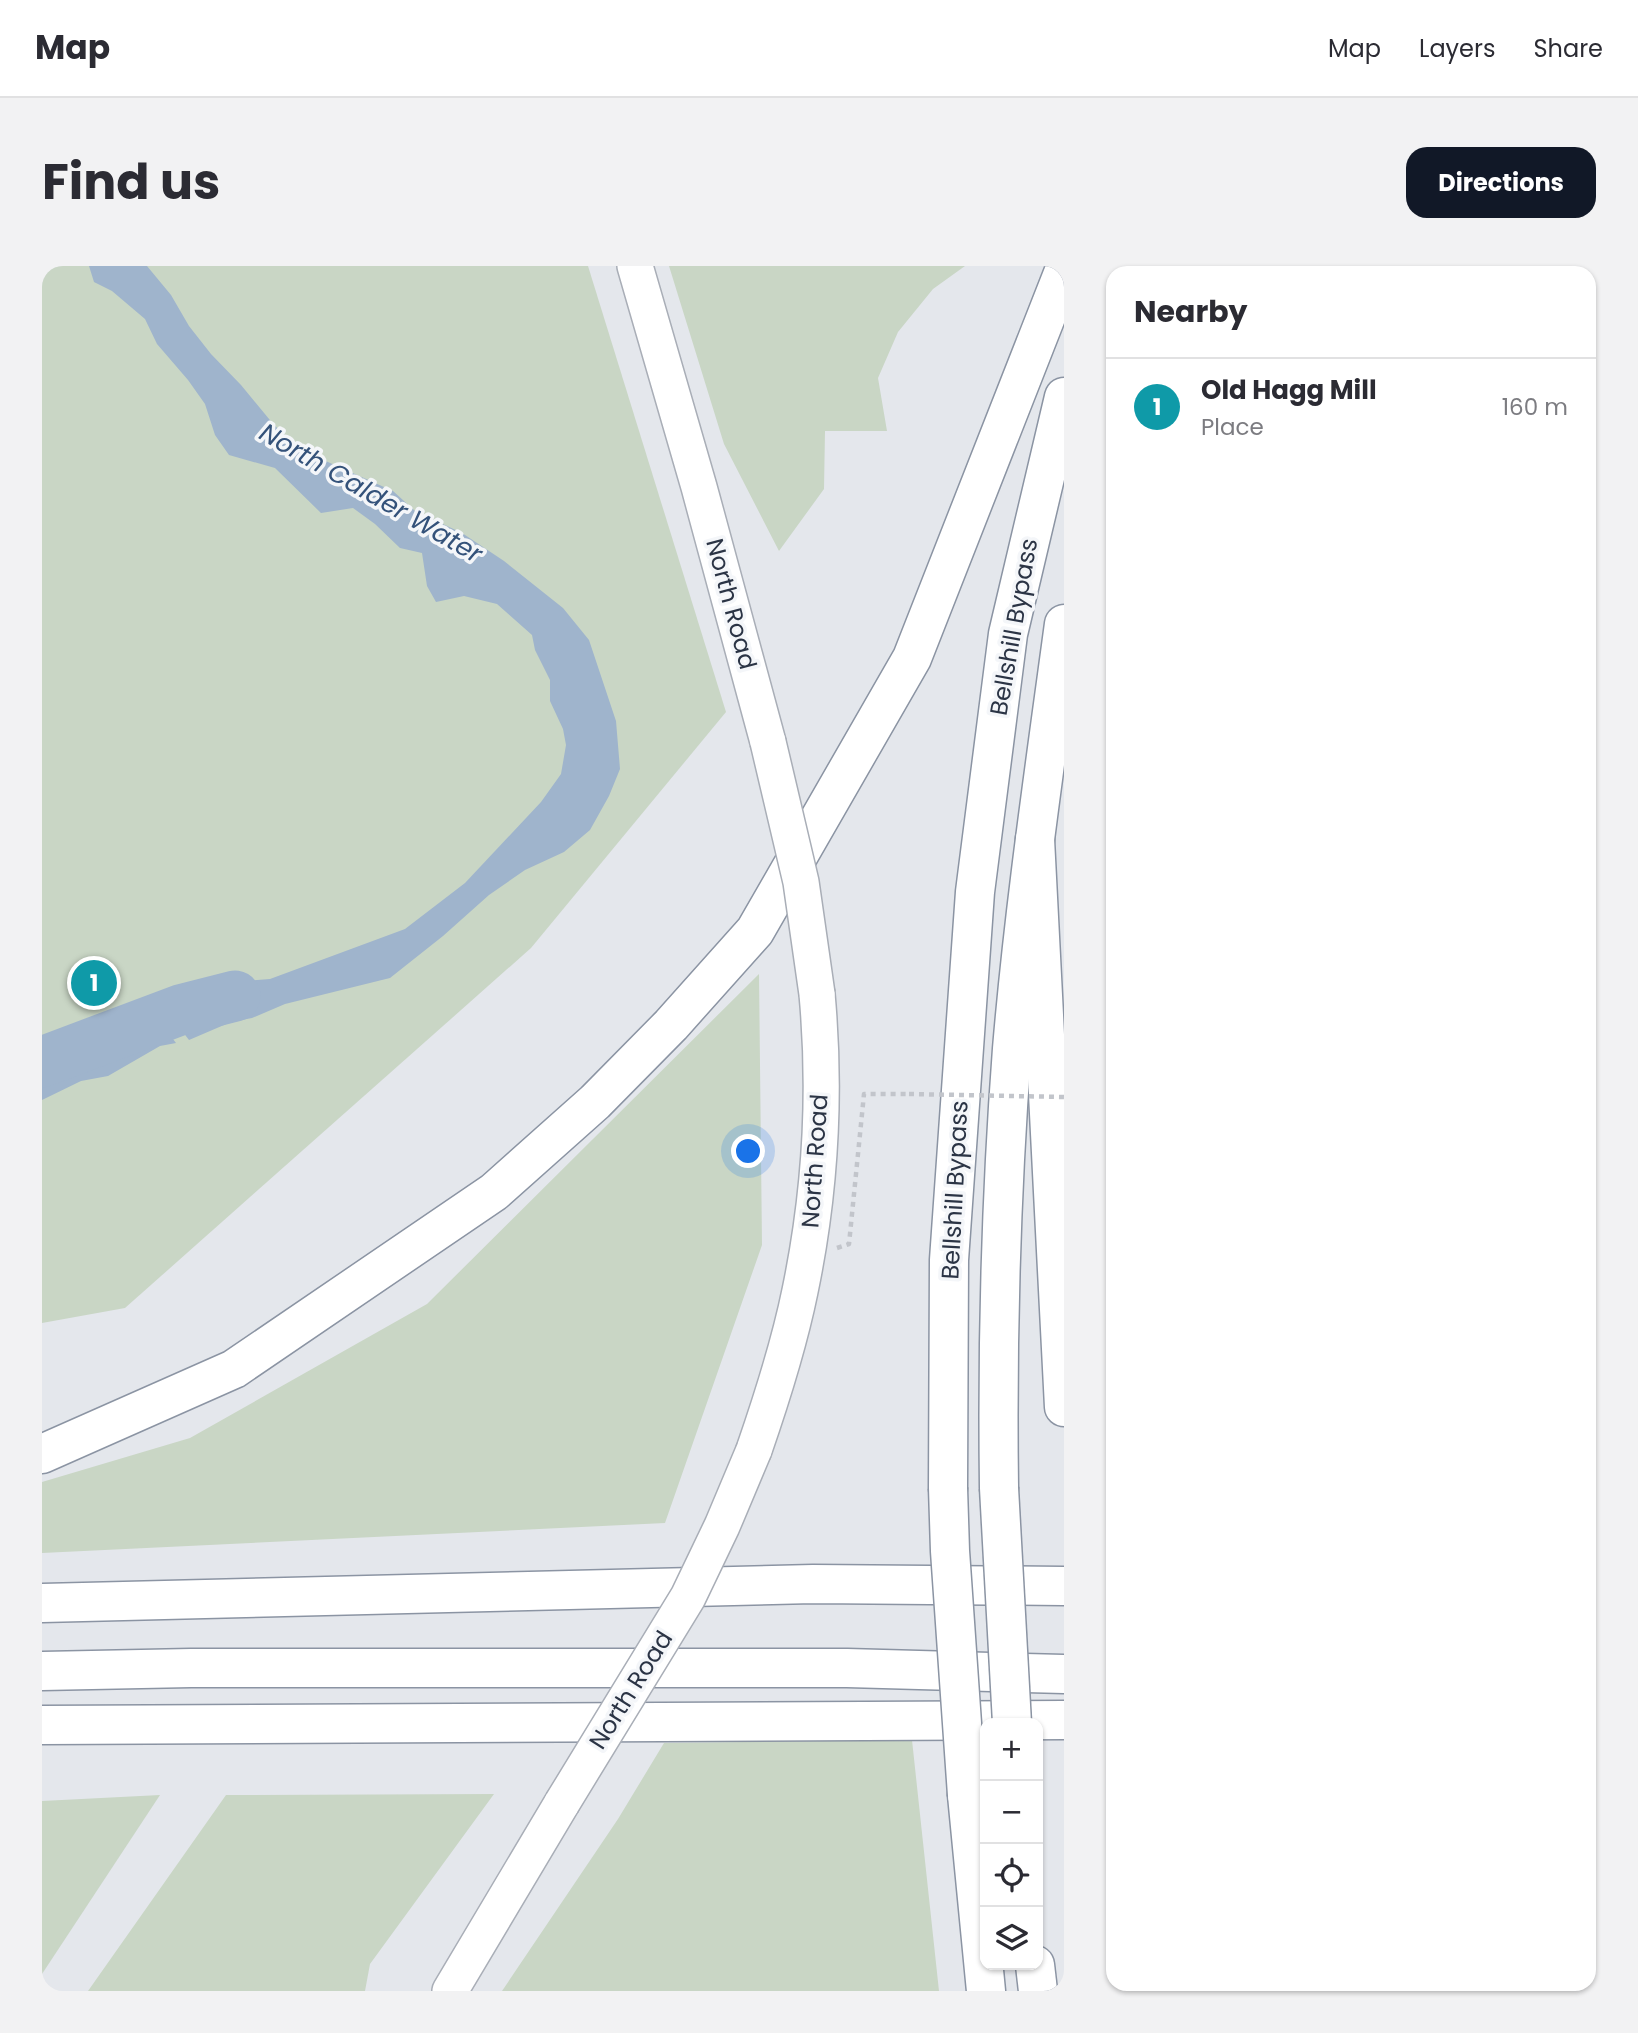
<!DOCTYPE html>
<meta charset="utf-8">
<style>
:root{--surface:#fff;--page:#f2f2f3;--text:#2b2b33;--muted:#7c7c81;--line:#e1e1e2;--accent:#111827}
body{margin:0;font-family:Poppins,sans-serif;background:var(--page);color:var(--text)}
.controls{position:absolute;right:21px;bottom:21px;display:grid;overflow:hidden;border-radius:14px;box-shadow:0 2px 5px #0004}
.controls button{width:63px;height:63px;display:grid;place-items:center;padding:0;border:0;border-bottom:2px solid var(--line);background:var(--surface);color:var(--text);font:35px sans-serif}
.you{position:absolute;left:707px;top:886px;width:24px;height:24px;margin:-18px;border:5px solid #fff;border-radius:50%;background:#1a73e8;box-shadow:0 0 0 10px #1a73e833}
.badge{display:grid;place-items:center;width:46px;height:46px;border-radius:50%;background:var(--accent);color:#fff;font-size:23px;font-weight:700}
.pin{position:absolute;translate:-50% -50%;border:4px solid #fff;box-shadow:0 2px 7px #0006}
.list{margin:0;padding:0;list-style:none}
h2{display:flex;justify-content:space-between;align-items:center;height:91px;margin:0;padding:0 28px;font-size:30px}
h2 small{font-size:23px;font-weight:400;color:var(--muted)}
.list li{display:grid;grid-template-columns:46px 1fr auto;gap:21px;align-items:center;box-sizing:border-box;height:98px;padding:0 28px;border-top:2px solid var(--line)}
.list b{display:block;font-size:26px;white-space:nowrap}
.list p{margin:0;font-size:23px;white-space:nowrap;color:var(--muted)}
.list em{font-size:23px;font-style:normal;color:var(--muted)}
.icon{flex:none;width:38px;height:38px;fill:none;stroke:currentColor;stroke-width:2;stroke-linecap:round;stroke-linejoin:round}
.map{position:relative;flex:none;width:1022px;height:1725px;overflow:hidden;border-radius:21px}
header{display:flex;align-items:center;gap:42px;box-sizing:border-box;height:98px;padding:0 35px;background:var(--surface);border-bottom:2px solid var(--line)}
header strong{font-size:33px}
nav{display:flex;gap:38px;margin-inline-start:auto;font-size:24px}
.intro{display:flex;align-items:center;justify-content:space-between;box-sizing:border-box;height:168px;padding:0 42px}
h1{margin:0;font-size:49px}
.button{padding:18px 32px;border-radius:21px;background:var(--accent);color:#fff;font-size:24px;font-weight:700}
main{display:flex;gap:42px;padding:0 42px}
aside{flex:1;background:var(--surface);border-radius:21px;box-shadow:0 2px 5px #0004}
.map>svg:first-child{display:block}
</style>
<header>
<strong>Map</strong>
<nav><a>Map</a><a>Layers</a><a>Share</a></nav>
</header>
<div class="intro"><h1>Find us</h1><a class="button">Directions</a></div>
<main>
<div class="map">
<svg width="1022" height="1725" viewBox="0 0 1022 1725">
<rect width="100%" height="100%" fill="#e4e7ec"/>
<g fill="#c9d6c5">
<polygon points="0,0 546,0 684,446 489,682 83,1042 0,1057"/>
<polygon points="627,0 923,0 891,23 856,66 836,112 845,165 783,165 782,223 737,285 682,178"/>
<polygon points="717,708 720,979 623,1257 0,1287 0,1216 148,1172 385,1038"/>
<polygon points="870,1474 897,1725 460,1725 576,1553 622,1477"/>
<polygon points="452,1528 328,1698 323,1725 46,1725 184,1529"/>
<polygon points="118,1529 0,1708 0,1535"/>
</g>
<g fill="#9fb4cc">
<polygon points="47,0 105,0 129,29 147,60 169,88 199,119 232,159 259,184 351,225 373,245 420,267 462,295 521,342 547,374 574,455 578,503 567,530 548,564 522,586 483,604 447,629 401,670 348,712 243,738 210,752 189,756 147,774 115,732 152,730 187,716 228,713 363,663 423,617 499,536 519,508 524,479 521,463 508,435 508,414 493,384 490,369 455,338 422,330 394,336 385,320 380,287 358,282 333,258 311,242 279,247 233,202 187,189 173,169 163,138 146,114 115,78 103,53 70,25 52,16"/>
<polygon points="103,736 134,777 118,780 66,810 39,815 0,834 0,782"/>
</g>
<g fill="none" stroke-linecap="round" stroke-linejoin="round">
<polyline stroke="#9fb4cc" stroke-width="51" points="0,796 138,744 193,730"/>
<defs>
<g id="secondary">
<polyline points="593,0 657,221 726,476"/>
<path d="M712,1184C730,1132 747,1079 758,1025C778,929 784,826 775,728"/>
<polyline points="408,1725 520,1537"/>
</g>
<g id="trunk">
<polyline points="906,1222 907,994 933,626 966,368 1022,131"/>
<path d="M957,1222C955,1076 959,929 970,783C982,641 1003,499 1022,358"/>
<polyline points="925,1529 944,1725"/>
<polyline points="993,1699 996,1725"/>
</g>
<g id="motorway">
<polyline points="993,573 1022,1141"/>
<polyline points="0,1188 192,1103 452,926 553,836 629,759 713,665 870,392 1022,5"/>
<polyline points="0,1337 771,1318 1022,1320"/>
<polyline points="0,1405 149,1402 805,1402 1022,1408"/>
<polyline points="0,1459 1022,1454"/>
</g>
</defs>
<use href="#secondary" stroke="#a9aeb7" stroke-width="38"/>
<use href="#trunk" stroke="#8b94a3" stroke-width="41"/>
<use href="#motorway" stroke="#8b94a3" stroke-width="41"/>
<polyline stroke="#c2c5cb" stroke-width="4.5" stroke-dasharray="5 5" stroke-linecap="butt" points="795,982 807,978 822,828 867,828"/>
<use href="#secondary" stroke="#fff" stroke-width="35"/>
<use href="#trunk" stroke="#fff" stroke-width="38"/>
<use href="#motorway" stroke="#fff" stroke-width="38"/>
<defs>
<g id="secondary-bridge">
<polyline points="726,476 759,616 775,728"/>
<polyline points="520,1537 646,1331 680,1260 712,1184"/>
</g>
<g id="trunk-bridge">
<polyline points="906,1222 908,1285 925,1529"/>
<polyline points="957,1222 970,1457"/>
</g>
</defs>
<use href="#secondary-bridge" stroke="#a9aeb7" stroke-width="38" stroke-linecap="butt"/>
<use href="#trunk-bridge" stroke="#8b94a3" stroke-width="41" stroke-linecap="butt"/>
<polyline stroke="#c2c5cb" stroke-width="4.5" stroke-dasharray="5 5" stroke-linecap="butt" points="867,828 1022,831"/>
<use href="#secondary-bridge" stroke="#fff" stroke-width="35"/>
<use href="#trunk-bridge" stroke="#fff" stroke-width="38"/>
</g>
<g text-anchor="middle" stroke-width="7" stroke-linejoin="round" paint-order="stroke">
<g font-size="24" fill="#2b3445" stroke="#f4f6f9">
<text transform="translate(689 338) rotate(75)" y="8">North Road</text>
<text transform="translate(972 361) rotate(-80)" y="8">Bellshill Bypass</text>
<text transform="translate(773 895) rotate(-86)" y="8">North Road</text>
<text transform="translate(913 924) rotate(-87)" y="8">Bellshill Bypass</text>
<text transform="translate(589 1424) rotate(-58)" y="8">North Road</text>
</g>
<g font-size="26" font-style="italic" fill="#34527a" stroke="#f4f6f9">
<text transform="translate(329 227) rotate(30)" y="9">North Calder Water</text>
</g>
</g>
</svg>
<div class="controls">
<button>+</button>
<button>−</button>
<button><svg class="icon" aria-label="locate" viewBox="0 0 24 24"><circle cx="12" cy="12" r="6"/><path d="M12 2v4M12 18v4M2 12h4M18 12h4"/></svg></button>
<button><svg class="icon" aria-label="layers" viewBox="0 0 24 24"><path d="M12 4l9 5-9 5-9-5zM3 14l9 5 9-5"/></svg></button>
</div>
<div class="you"></div>
<div class="pin badge" style="left:52px;top:717px;background:#0f9aa8">1</div>
</div>
<aside>
<h2>Nearby<small></small></h2>
<ul class="list">
<li><span class="badge" style="background:#0f9aa8">1</span><div><b>Old Hagg Mill</b><p>Place</p></div><em>160 m</em></li>
</ul>
</aside>
</main>
